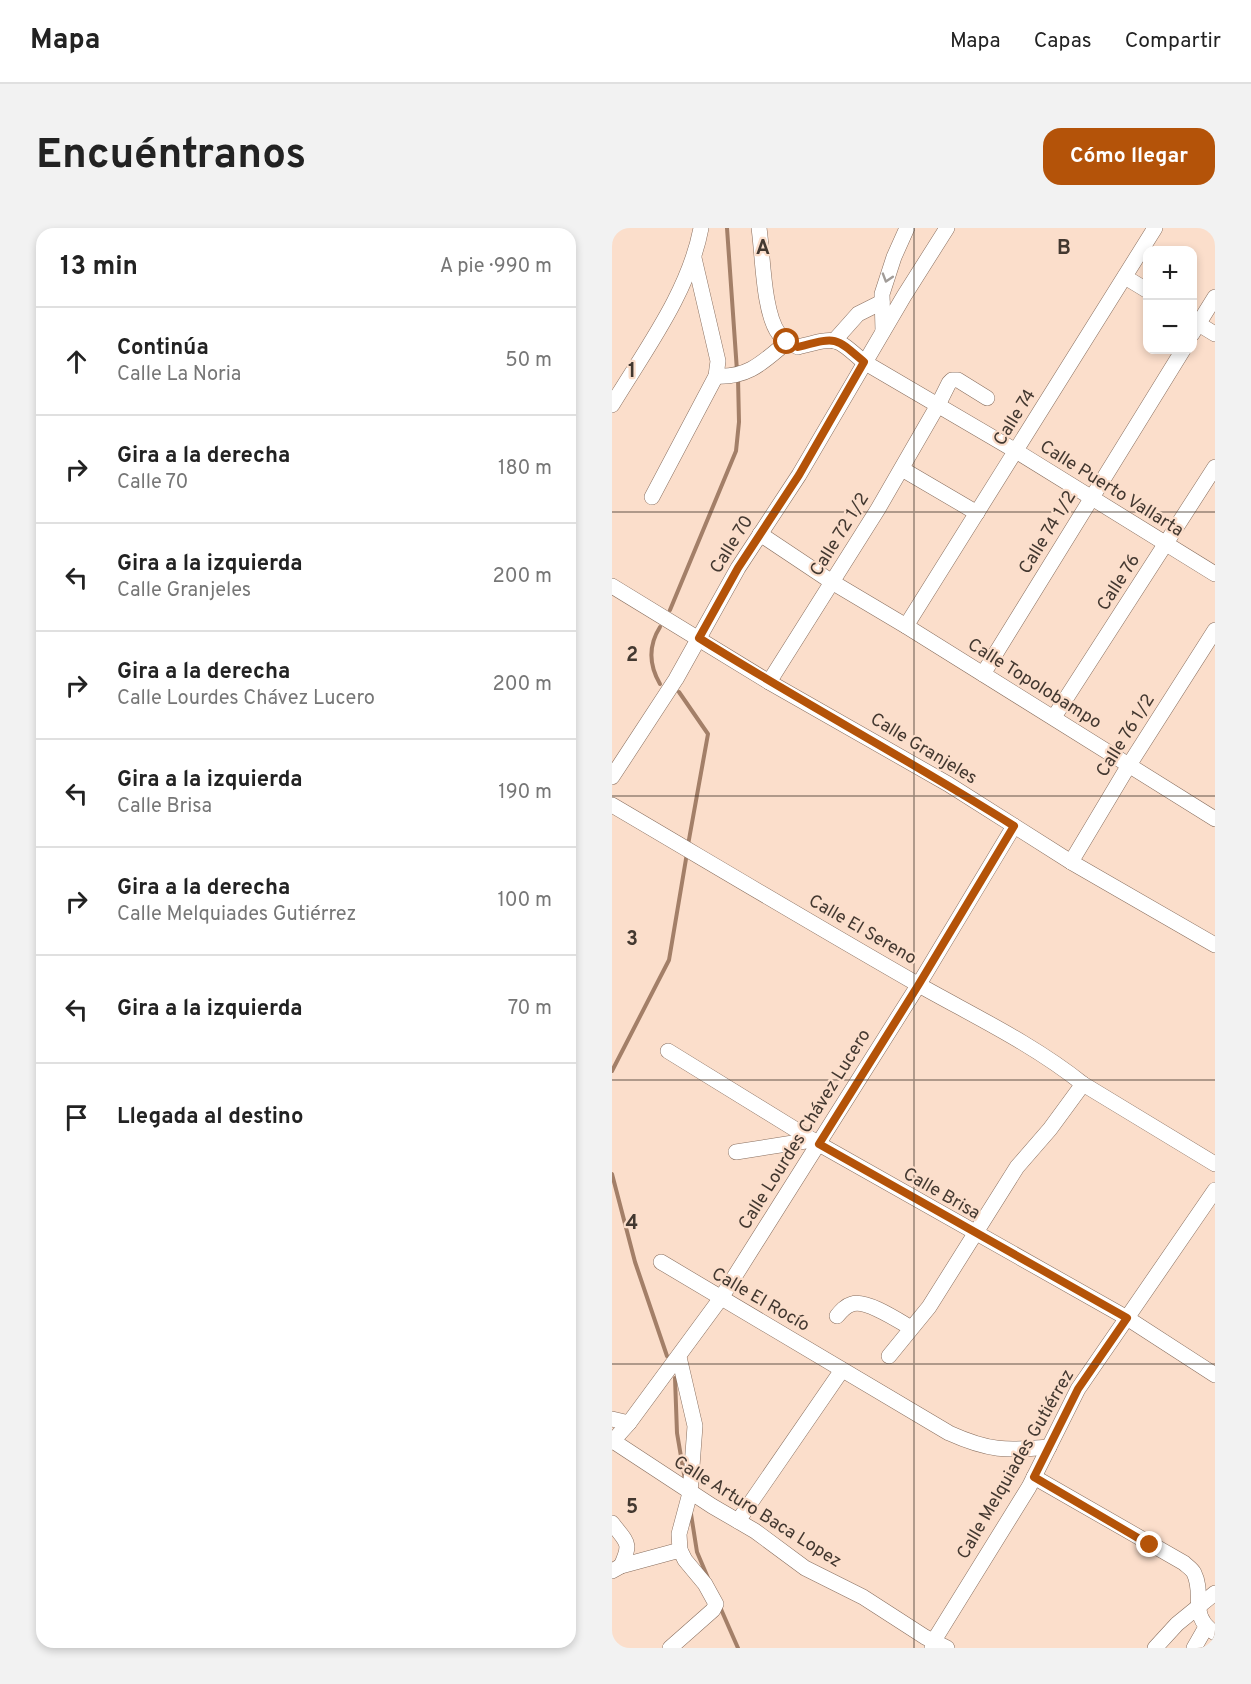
<!DOCTYPE html>
<html lang="es">
<meta charset="utf-8">
<style>
:root{--surface:#fff;--page:#f2f2f2;--text:#222;--muted:#767676;--line:#e0e0e0;--accent:#b45309}
body{margin:0;font-family:Overpass,sans-serif;background:var(--page);color:var(--text)}
.controls{position:absolute;right:18px;top:18px;display:grid;overflow:hidden;border-radius:12px;box-shadow:0 3px 9px #0003}
.controls button{width:54px;height:54px;display:grid;place-items:center;padding:0;border:0;border-bottom:2px solid var(--line);background:var(--surface);color:var(--text);font:30px sans-serif}
.stop{position:absolute;width:18px;height:18px;margin:-14px;border:4px solid #b45309;border-radius:50%;background:#fff}
.stop.end{background:#b45309;border-color:#fff;box-shadow:0 2px 6px #0008}
.list{margin:0;padding:0;list-style:none}
h2{display:flex;justify-content:space-between;align-items:center;height:78px;margin:0;padding:0 24px;font-size:26px}
h2 small{font-size:20px;font-weight:400;color:var(--muted)}
.list li{display:grid;grid-template-columns:39px 1fr auto;gap:18px;align-items:center;box-sizing:border-box;height:108px;padding:0 24px;border-top:2px solid var(--line)}
.list b{display:block;font-size:22px;white-space:nowrap}
.list p{margin:0;font-size:20px;white-space:nowrap;color:var(--muted)}
.list em{font-size:20px;font-style:normal;color:var(--muted)}
.icon{flex:none;width:33px;height:33px;fill:none;stroke:currentColor;stroke-width:2;stroke-linecap:round;stroke-linejoin:round}
.map{position:relative;flex:none;width:603px;height:1420px;overflow:hidden;border-radius:18px}
header{display:flex;align-items:center;gap:36px;box-sizing:border-box;height:84px;padding:0 30px;background:var(--surface);border-bottom:2px solid var(--line)}
header strong{font-size:28px}
nav{display:flex;gap:33px;margin-inline-start:auto;font-size:21px}
.intro{display:flex;align-items:center;justify-content:space-between;box-sizing:border-box;height:144px;padding:0 36px}
h1{margin:0;font-size:42px}
.button{padding:15px 27px;border-radius:18px;background:var(--accent);color:#fff;font-size:21px;font-weight:700}
main{display:flex;gap:36px;padding:0 36px}
aside{flex:1;background:var(--surface);border-radius:18px;box-shadow:0 3px 9px #0003}
.map>svg:first-child{display:block}
</style>
<header>
<strong>Mapa</strong>
<nav><a>Mapa</a><a>Capas</a><a>Compartir</a></nav>
</header>
<div class="intro"><h1>Encuéntranos</h1><a class="button">Cómo llegar</a></div>
<main>
<aside>
<h2>13 min<small>A pie · 990 m</small></h2>
<ul class="list">
<li><svg class="icon" aria-label="ahead" viewBox="0 0 24 24"><path d="M12 20V5M6 11l6-6 6 6"/></svg><div><b>Continúa</b><p>Calle La Noria</p></div><em>50 m</em></li>
<li><svg class="icon" aria-label="right" viewBox="0 0 24 24"><path d="M7 20v-9h11M14 6l5 5-5 5"/></svg><div><b>Gira a la derecha</b><p>Calle 70</p></div><em>180 m</em></li>
<li><svg class="icon" aria-label="left" viewBox="0 0 24 24"><path d="M17 20v-9H6M10 6l-5 5 5 5"/></svg><div><b>Gira a la izquierda</b><p>Calle Granjeles</p></div><em>200 m</em></li>
<li><svg class="icon" aria-label="right" viewBox="0 0 24 24"><path d="M7 20v-9h11M14 6l5 5-5 5"/></svg><div><b>Gira a la derecha</b><p>Calle Lourdes Chávez Lucero</p></div><em>200 m</em></li>
<li><svg class="icon" aria-label="left" viewBox="0 0 24 24"><path d="M17 20v-9H6M10 6l-5 5 5 5"/></svg><div><b>Gira a la izquierda</b><p>Calle Brisa</p></div><em>190 m</em></li>
<li><svg class="icon" aria-label="right" viewBox="0 0 24 24"><path d="M7 20v-9h11M14 6l5 5-5 5"/></svg><div><b>Gira a la derecha</b><p>Calle Melquiades Gutiérrez</p></div><em>100 m</em></li>
<li><svg class="icon" aria-label="left" viewBox="0 0 24 24"><path d="M17 20v-9H6M10 6l-5 5 5 5"/></svg><div><b>Gira a la izquierda</b></div><em>70 m</em></li>
<li><svg class="icon" aria-label="arrive" viewBox="0 0 24 24"><path d="M6 21V4h12l-3 4 3 4H6"/></svg><div><b>Llegada al destino</b></div></li>
</ul>
</aside>
<div class="map">
<svg width="603" height="1420" viewBox="0 0 603 1420">
<rect width="100%" height="100%" fill="#fbdecb"/>
<g fill="none" stroke-linecap="round" stroke-linejoin="round">
<g stroke="#a37f68" stroke-width="4">
<polyline points="115,0 125,143"/>
<polyline points="58,382 124,223 127,194 126,150"/>
<path d="M48,399C36,418 37,437 48,456"/>
<polyline points="67,464 96,506 76,617"/>
<polyline points="0,843 57,732 75,625"/>
<polyline points="0,946 23,1034 55,1128"/>
<polyline points="63,1150 65,1205 73,1252"/>
<polyline points="79,1286 85,1324 96,1350"/>
<polyline points="108,1379 126,1420"/>
</g>
<defs>
<g id="minor">
<path d="M147,0C151,27 151,85 167,106C172,112 179,116 186,119C225,109 222,108 252,134L404,223L603,346"/>
<polyline points="513,49 536,63"/>
<polyline points="580,92 603,106"/>
<polyline points="271,103 270,66 282,29 295,0"/>
<polyline points="580,106 603,69"/>
<polyline points="222,113 246,86 270,74"/>
<path d="M104,148C137,150 152,133 175,114"/>
<path d="M0,177C33,122 77,64 89,0"/>
<polyline points="290,241 365,285"/>
<polyline points="40,269 104,148 106,133 82,30"/>
<polyline points="148,306 220,354 294,398 603,591"/>
<polyline points="0,358 157,454 336,556 459,634 603,717"/>
<polyline points="294,398 543,0"/>
<polyline points="371,446 571,122"/>
<polyline points="157,454 266,281 326,177 337,155 340,152 346,152 375,170"/>
<polyline points="442,489 603,239"/>
<polyline points="0,549 64,451 126,340 187,247 292,68 335,0"/>
<path d="M0,577C102,637 204,698 307,757C362,788 421,816 471,856L603,936"/>
<polyline points="459,634 517,537 603,402"/>
<polyline points="56,823 207,916 515,1090 603,1147"/>
<polyline points="124,924 200,912"/>
<path d="M49,1034L337,1205C377,1223 394,1223 437,1219"/>
<path d="M225,1088C229,1083 233,1078 240,1076C254,1071 287,1093 299,1100"/>
<polyline points="277,1128 317,1079 405,939 438,901 471,856"/>
<polyline points="0,1191 17,1195"/>
<polyline points="1,1213 100,1278 143,1303 193,1340 251,1369 313,1409 335,1420"/>
<polyline points="0,1214 17,1195 109,1070 307,756 402,598"/>
<path d="M422,1249L572,1335C575,1338 580,1341 582,1345C593,1367 576,1388 603,1405"/>
<polyline points="126,1293 230,1142"/>
<path d="M0,1295C15,1315 20,1314 9,1338"/>
<polyline points="0,1343 9,1338 68,1322"/>
<polyline points="58,1420 101,1382 104,1376 93,1356 73,1332 68,1322 67,1306 78,1265 83,1198 67,1129"/>
<polyline points="320,1420 321,1414 417,1259 466,1161 603,962"/>
<polyline points="543,1420 565,1396 603,1365"/>
<polyline points="582,1420 594,1399"/>
</g>
</defs>
<use href="#minor" stroke="#886e5e" stroke-width="16"/>
<use href="#minor" stroke="#fff" stroke-width="15"/>
</g>
<defs><path id="oneway-chevron" d="M-2-3.5L2.5 0L-2 3.5" fill="none" stroke-width="1.6" stroke-linecap="round" stroke-linejoin="round" transform="scale(1.5)"/></defs>
<use stroke="#a19c98" href="#oneway-chevron" transform="translate(275 50) rotate(107)"/>
<g fill="none" stroke-linecap="round" stroke-linejoin="round">
<path stroke="#b45309" stroke-width="8" d="M175,114L186,119C225,109 222,108 252,134L187,247L126,340L87,410C191,475 299,533 402,598L307,756L207,916L515,1090L466,1161L422,1249L538,1317"/>
</g>
<path fill="none" stroke="#433830" stroke-width="1.5" stroke-opacity="0.55" d="M302,0V1420M0,284H603M0,568H603M0,852H603M0,1136H603"/>
<g text-anchor="middle" stroke-width="4.5" stroke-linejoin="round" paint-order="stroke">
<g font-size="18" fill="#433830" stroke="#fbdecb">
<text transform="translate(402 189) rotate(-58)" y="6">Calle 74</text>
<text transform="translate(500 260) rotate(32)" y="6">Calle Puerto Vallarta</text>
<text transform="translate(435 304) rotate(-59)" y="6">Calle 74 1/2</text>
<text transform="translate(227 306) rotate(-58)" y="6">Calle 72 1/2</text>
<text transform="translate(119 316) rotate(-58)" y="6">Calle 70</text>
<text transform="translate(506 354) rotate(-57)" y="6">Calle 76</text>
<text transform="translate(423 455) rotate(32)" y="6">Calle Topolobampo</text>
<text transform="translate(513 507) rotate(-58)" y="6">Calle 76 1/2</text>
<text transform="translate(312 520) rotate(31)" y="6">Calle Granjeles</text>
<text transform="translate(251 701) rotate(30)" y="6">Calle El Sereno</text>
<text transform="translate(192 901) rotate(-58)" y="6">Calle Lourdes Chávez Lucero</text>
<text transform="translate(330 965) rotate(30)" y="6">Calle Brisa</text>
<text transform="translate(149 1071) rotate(30)" y="6">Calle El Rocío</text>
<text transform="translate(403 1236) rotate(-60)" y="6">Calle Melquiades Gutiérrez</text>
<text transform="translate(146 1283) rotate(32)" y="6">Calle Arturo Baca Lopez</text>
</g>
</g>
<g font-size="20" text-anchor="middle" font-weight="bold" fill="#433830" stroke="#fbdecb" stroke-width="4.5" stroke-linejoin="round" paint-order="stroke">
<text x="151" y="26">A</text>
<text x="452" y="26">B</text>
<text x="20" y="149">1</text>
<text x="20" y="433">2</text>
<text x="20" y="717">3</text>
<text x="20" y="1001">4</text>
<text x="20" y="1285">5</text>
</g>
</svg>
<div class="controls">
<button>+</button>
<button>−</button>
</div>
<div class="stop" style="left:175px;top:114px"></div>
<div class="stop end" style="left:538px;top:1317px"></div>
</div>
</main>
